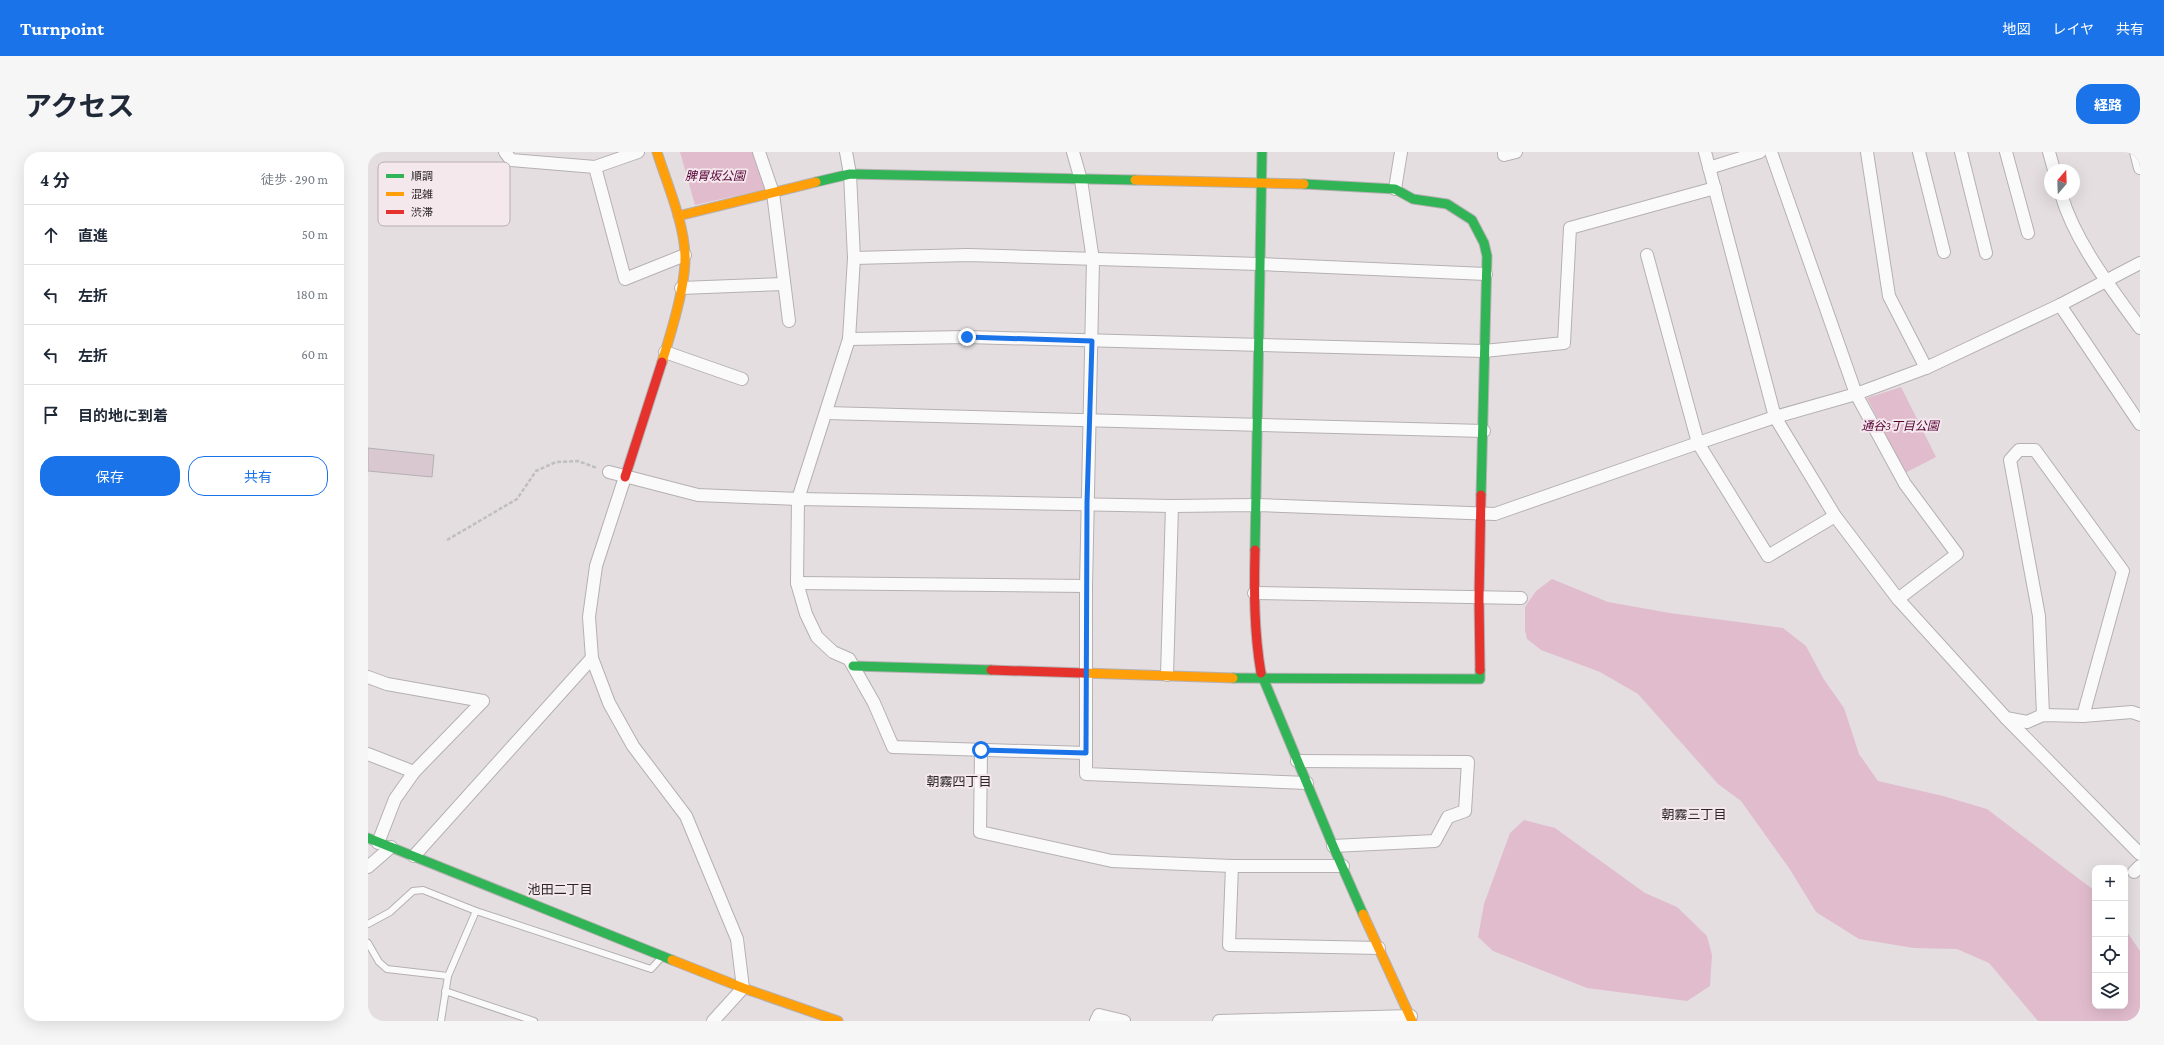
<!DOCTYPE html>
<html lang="ja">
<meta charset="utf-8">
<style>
:root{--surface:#fff;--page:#f6f6f7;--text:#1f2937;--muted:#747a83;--line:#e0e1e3;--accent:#1a73e8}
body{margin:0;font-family:"Crimson Pro","Noto Sans JP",serif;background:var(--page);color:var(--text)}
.controls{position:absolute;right:12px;bottom:12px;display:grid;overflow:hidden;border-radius:8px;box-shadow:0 4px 16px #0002}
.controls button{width:36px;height:36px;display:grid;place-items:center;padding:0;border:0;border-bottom:1px solid var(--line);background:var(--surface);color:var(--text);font:20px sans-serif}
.compass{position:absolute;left:1676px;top:12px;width:36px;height:36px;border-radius:50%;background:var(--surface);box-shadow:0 4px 16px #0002;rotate:19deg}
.stop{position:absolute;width:12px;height:12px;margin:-9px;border:3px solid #1a73e8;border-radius:50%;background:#fff}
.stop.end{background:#1a73e8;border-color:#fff;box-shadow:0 1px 4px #0008}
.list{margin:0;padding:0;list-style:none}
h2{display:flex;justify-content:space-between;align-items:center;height:52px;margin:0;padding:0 16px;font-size:17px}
h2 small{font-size:13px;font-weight:400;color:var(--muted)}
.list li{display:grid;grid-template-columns:26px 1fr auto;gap:12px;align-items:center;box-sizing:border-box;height:60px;padding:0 16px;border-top:1px solid var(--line)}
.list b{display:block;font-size:15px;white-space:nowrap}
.list em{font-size:13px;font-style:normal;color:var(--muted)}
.actions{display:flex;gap:8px;padding:12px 16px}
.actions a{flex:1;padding:9px 0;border:1px solid var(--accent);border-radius:16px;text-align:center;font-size:14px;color:var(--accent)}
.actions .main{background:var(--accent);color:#fff}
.icon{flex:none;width:22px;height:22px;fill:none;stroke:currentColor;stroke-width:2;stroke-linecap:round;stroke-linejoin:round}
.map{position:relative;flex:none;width:1772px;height:869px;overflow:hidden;border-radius:16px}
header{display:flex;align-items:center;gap:24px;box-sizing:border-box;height:56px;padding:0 20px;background:var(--accent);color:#fff}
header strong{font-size:19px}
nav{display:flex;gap:22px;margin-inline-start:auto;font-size:14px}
.intro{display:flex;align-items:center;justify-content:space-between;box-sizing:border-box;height:96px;padding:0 24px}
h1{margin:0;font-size:28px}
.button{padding:10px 18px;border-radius:16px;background:var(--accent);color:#fff;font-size:14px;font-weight:700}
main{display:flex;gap:24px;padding:0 24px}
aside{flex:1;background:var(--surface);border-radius:16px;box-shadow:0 4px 16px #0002}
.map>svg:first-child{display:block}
</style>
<header>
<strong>Turnpoint</strong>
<nav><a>地図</a><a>レイヤ</a><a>共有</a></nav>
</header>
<div class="intro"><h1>アクセス</h1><a class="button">経路</a></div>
<main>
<aside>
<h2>4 分<small>徒歩 · 290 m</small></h2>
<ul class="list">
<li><svg class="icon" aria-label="ahead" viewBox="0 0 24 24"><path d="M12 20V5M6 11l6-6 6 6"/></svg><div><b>直進</b></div><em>50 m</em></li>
<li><svg class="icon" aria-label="left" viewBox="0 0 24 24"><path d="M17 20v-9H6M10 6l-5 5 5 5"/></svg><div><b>左折</b></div><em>180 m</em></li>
<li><svg class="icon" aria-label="left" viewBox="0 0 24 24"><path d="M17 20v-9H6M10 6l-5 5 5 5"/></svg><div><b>左折</b></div><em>60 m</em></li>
<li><svg class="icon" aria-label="arrive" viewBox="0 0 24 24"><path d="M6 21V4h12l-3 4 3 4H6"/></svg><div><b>目的地に到着</b></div></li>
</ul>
<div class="actions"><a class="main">保存</a><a>共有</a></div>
</aside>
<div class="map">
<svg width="1772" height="869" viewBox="0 0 1772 869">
<rect width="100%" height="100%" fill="#e4dee1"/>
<g fill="#e1bccd">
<polygon points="312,0 387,0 398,37 327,53"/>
<polygon points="1533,235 1568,305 1537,321 1499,246"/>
<polygon points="1184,427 1240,450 1302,461 1415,476 1438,494 1455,526 1476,556 1491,602 1510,629 1575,644 1619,657 1727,739 1727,854 1757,854 1757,777 1772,799 1772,869 1670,869 1621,811 1589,797 1546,796 1491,787 1448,760 1421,716 1373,649 1350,632 1270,542 1232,520 1173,498 1159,487 1157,478 1157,455 1168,439"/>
<polygon points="1156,668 1187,676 1277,741 1309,755 1339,784 1344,803 1342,834 1319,849 1219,836 1125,799 1110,785 1116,752 1142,681"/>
</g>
<polygon fill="#d9c8d0" stroke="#b4b0b2" points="0,296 66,303 64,325 0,319"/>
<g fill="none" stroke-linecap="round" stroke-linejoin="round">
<defs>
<g id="lane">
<polyline points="0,772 22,760 45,739 55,738 108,759 283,817 293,806"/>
<polyline points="0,791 11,810 19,817 80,824"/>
<polyline points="77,839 166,869"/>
<polyline points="73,869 80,824 108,759"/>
</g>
<g id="street">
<polyline points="137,0 143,8 227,15 257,127 317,103"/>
<polyline points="391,0 405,41 421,169"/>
<polyline points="478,0 482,22 486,106 481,187 430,347 429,431 438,462 449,485 465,500 481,507 506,551 525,595 718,601"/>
<polyline points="705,0 713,28 725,108 718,434 718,622 939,631"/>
<polyline points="1136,0 1136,3 1148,0"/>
<polyline points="1337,0 1407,265 1467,364 1530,447 1638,566 1659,570 1675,563 1715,564 1764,560 1772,563"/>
<polyline points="1403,0 1488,242 1537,332 1589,402 1530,447"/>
<polyline points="1499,0 1521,144 1558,216"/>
<polyline points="1551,0 1576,100"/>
<polyline points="1593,0 1618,101"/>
<polyline points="1638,0 1660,81"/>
<polyline points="1681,0 1686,18"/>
<polyline points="1768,0 1772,16"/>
<polyline points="227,15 270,0"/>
<polyline points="1341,16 1392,0"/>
<polyline points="1027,37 1033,0"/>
<path d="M1693,42C1707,90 1743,136 1772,176"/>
<polyline points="1279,103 1330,291 1400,404 1467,364"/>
<polyline points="486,106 600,103 891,112 1118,122"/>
<polyline points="313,136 416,132"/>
<polyline points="1692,153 1772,272"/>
<polyline points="481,187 599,185 1116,199 1196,191 1202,76 1347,36"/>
<polyline points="297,200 374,227"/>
<polyline points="458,261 1116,279"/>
<polyline points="241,320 330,343 430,347 804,354 888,353 1127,362 1330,291 1407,265 1488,242 1558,216 1692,153 1772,111"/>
<polyline points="257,325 228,414 221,465 224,506 241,551 265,594 318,664 369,787 375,836 345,869"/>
<polyline points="429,431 718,434"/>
<polyline points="886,441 1153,446"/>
<polyline points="799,523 804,354"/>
<polyline points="0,525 19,532 115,549 46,620 27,647 10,691"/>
<polyline points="1675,563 1671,464 1642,308 1651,298 1667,298 1755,419 1715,564"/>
<polyline points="1638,566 1772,702"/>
<polyline points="613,598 612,680 744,709 864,714 975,714"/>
<polyline points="0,602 46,620"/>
<polyline points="929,609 1100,610 1097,659 1080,665 1067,689 965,694"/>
<polyline points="46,704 224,506"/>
<polyline points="864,714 861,793 1011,796"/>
<polyline points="0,715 23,695"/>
<polyline points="1766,720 1772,714"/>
<polyline points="728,869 731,863 756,869"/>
<polyline points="851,869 1043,864"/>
</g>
<g id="fast">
<polyline points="448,30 482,22 767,28"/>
<polyline points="936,32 1027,37 1045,47 1079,52 1104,68 1116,91 1119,104 1113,343"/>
<polyline points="887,398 894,0"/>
<polyline points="485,514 623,518"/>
<polyline points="893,521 965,694 995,762"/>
<polyline points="865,526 1112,527 1112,518"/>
<polyline points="0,686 304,808"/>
</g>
<g id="slow">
<path d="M289,0C299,32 316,70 317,103C318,133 303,181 294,210"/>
<polyline points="767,28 936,32"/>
<polyline points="310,64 448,30"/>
<polyline points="715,521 865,526"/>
<polyline points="995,762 1044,869"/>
<polyline points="304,808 375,836 470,869"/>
</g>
<g id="jam">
<polyline points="257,325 294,210"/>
<path d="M887,398C886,439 886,480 893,521"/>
<polyline points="623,518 715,521"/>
<polyline points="1112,518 1111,446 1113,343"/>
</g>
</defs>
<use href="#lane" stroke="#b5b0b2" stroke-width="8"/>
<use href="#street" stroke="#b5b0b2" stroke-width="14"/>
<use href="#fast" stroke="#b5b0b2" stroke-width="11"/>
<use href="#slow" stroke="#b5b0b2" stroke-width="11"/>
<use href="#jam" stroke="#b5b0b2" stroke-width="11"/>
<polyline stroke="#c0bfbf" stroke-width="2.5" stroke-dasharray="4 2" stroke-linecap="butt" points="79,388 149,347 168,319 188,310 210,309 229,316"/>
<use href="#lane" stroke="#fbfafa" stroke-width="6"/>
<use href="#street" stroke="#fbfafa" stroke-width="12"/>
<use href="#fast" stroke="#30b455" stroke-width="9"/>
<use href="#slow" stroke="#ff9f0a" stroke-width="9"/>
<use href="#jam" stroke="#e5322d" stroke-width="9"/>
</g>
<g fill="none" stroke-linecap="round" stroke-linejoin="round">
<polyline stroke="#1a73e8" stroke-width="5" points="599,185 724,189 719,351 718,601 613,598"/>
</g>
<g text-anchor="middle" stroke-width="4" stroke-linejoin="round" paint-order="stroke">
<g font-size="12" font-style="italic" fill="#560136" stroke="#f4e8ed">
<text x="347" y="28">脾胃坂公園</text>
<text x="1532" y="278">通谷3丁目公園</text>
</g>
<g font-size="13" fill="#2b2628" stroke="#f4e8ed">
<text x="591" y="634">朝霧四丁目</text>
<text x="1326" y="667">朝霧三丁目</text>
<text x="192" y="742">池田二丁目</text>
</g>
</g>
<rect x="10" y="10" width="132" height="64" rx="6" fill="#f4e8ed" stroke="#b8aeb2" stroke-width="1"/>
<rect x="18" y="22" width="18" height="4" fill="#30b455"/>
<rect x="18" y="40" width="18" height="4" fill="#ff9f0a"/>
<rect x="18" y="58" width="18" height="4" fill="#e5322d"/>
<g font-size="11" fill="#2b2628">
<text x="43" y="28">順調</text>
<text x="43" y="46">混雑</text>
<text x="43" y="64">渋滞</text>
</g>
</svg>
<div class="controls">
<button>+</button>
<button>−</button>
<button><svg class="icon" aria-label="locate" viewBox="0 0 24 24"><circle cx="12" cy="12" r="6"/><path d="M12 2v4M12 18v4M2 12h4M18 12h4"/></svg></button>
<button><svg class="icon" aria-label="layers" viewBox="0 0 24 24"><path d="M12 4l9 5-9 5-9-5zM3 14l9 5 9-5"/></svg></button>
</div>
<svg class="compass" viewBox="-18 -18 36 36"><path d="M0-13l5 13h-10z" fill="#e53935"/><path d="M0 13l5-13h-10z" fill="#747a83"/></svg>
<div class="stop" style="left:613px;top:598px"></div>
<div class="stop end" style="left:599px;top:185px"></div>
</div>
</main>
